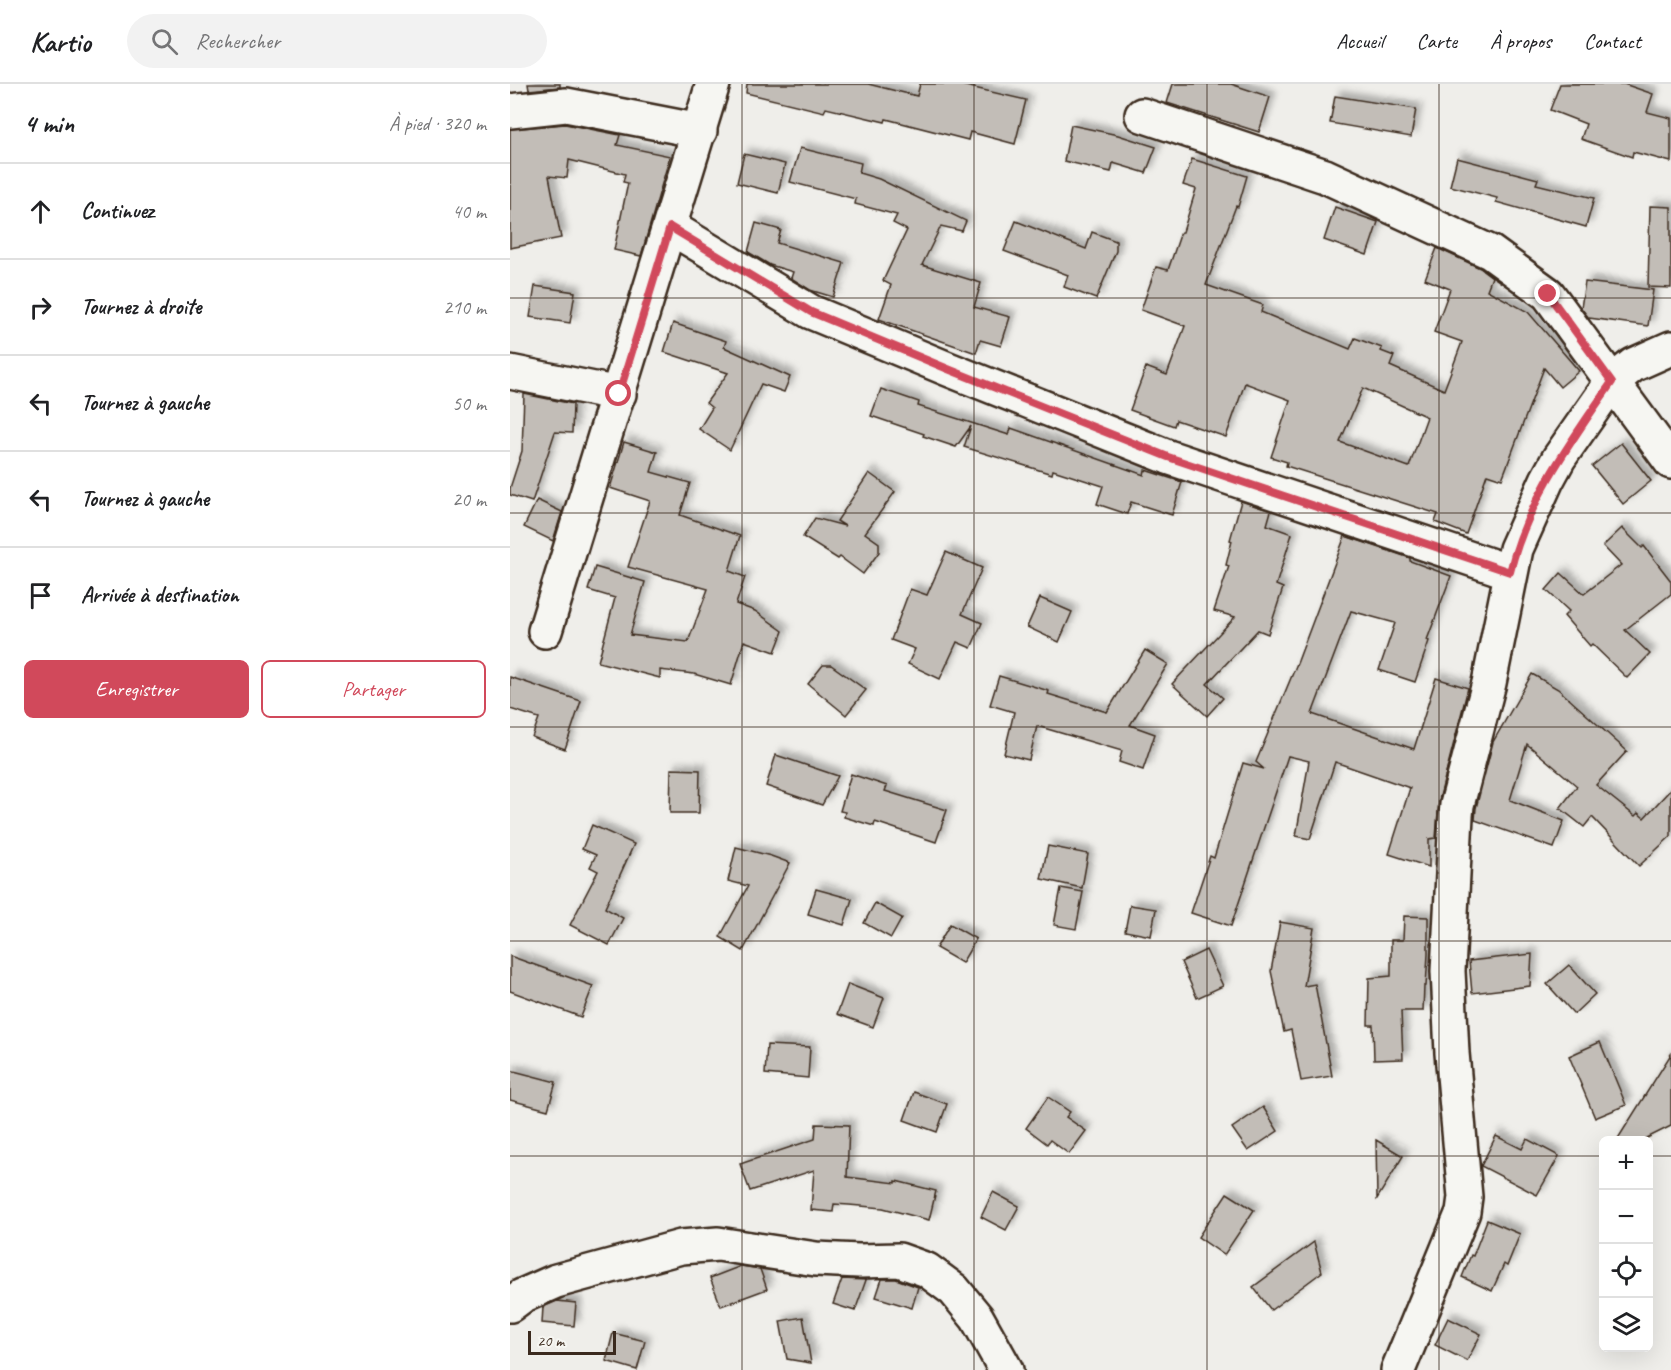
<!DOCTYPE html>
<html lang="fr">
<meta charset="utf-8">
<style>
:root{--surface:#fff;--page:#f2f2f2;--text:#202124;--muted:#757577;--line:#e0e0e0;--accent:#d1495b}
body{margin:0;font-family:Caveat,sans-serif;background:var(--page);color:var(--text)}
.controls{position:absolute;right:18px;bottom:18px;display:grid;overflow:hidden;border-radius:9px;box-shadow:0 6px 24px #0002}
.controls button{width:54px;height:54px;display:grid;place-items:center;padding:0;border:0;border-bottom:2px solid var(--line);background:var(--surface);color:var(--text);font:30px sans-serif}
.scale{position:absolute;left:18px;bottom:15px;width:88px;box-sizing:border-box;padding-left:6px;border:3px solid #3b2a1e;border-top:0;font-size:16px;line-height:21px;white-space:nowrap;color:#3b2a1e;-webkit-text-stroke:4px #f6f6f2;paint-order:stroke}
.stop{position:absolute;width:18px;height:18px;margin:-14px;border:4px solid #d1495b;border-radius:50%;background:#fff}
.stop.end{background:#d1495b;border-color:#fff;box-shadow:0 2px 6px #0008}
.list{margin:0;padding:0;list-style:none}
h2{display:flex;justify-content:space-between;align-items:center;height:78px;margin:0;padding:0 24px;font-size:26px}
h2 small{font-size:20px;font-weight:400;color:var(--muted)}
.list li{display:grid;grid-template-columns:39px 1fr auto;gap:18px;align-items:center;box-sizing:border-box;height:96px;padding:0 24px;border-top:2px solid var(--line)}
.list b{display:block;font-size:22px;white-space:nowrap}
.list em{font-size:20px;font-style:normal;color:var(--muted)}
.actions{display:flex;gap:12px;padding:18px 24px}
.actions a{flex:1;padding:14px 0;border:2px solid var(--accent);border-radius:9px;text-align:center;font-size:21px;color:var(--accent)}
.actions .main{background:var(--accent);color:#fff}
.icon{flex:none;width:33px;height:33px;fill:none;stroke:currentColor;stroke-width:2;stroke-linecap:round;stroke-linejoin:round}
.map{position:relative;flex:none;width:1161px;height:1286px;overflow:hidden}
header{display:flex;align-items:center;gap:36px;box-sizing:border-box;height:84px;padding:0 30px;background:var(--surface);border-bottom:2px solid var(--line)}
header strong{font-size:28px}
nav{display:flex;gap:33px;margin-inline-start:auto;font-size:21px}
.search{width:420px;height:54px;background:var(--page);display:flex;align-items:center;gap:15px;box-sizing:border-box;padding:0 21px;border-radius:33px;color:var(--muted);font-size:22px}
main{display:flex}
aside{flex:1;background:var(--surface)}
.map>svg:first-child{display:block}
</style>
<header>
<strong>Kartio</strong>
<div class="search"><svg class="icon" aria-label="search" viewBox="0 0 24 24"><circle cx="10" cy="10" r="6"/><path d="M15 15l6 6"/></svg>Rechercher</div>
<nav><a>Accueil</a><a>Carte</a><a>À propos</a><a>Contact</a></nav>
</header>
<main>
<aside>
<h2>4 min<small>À pied · 320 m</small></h2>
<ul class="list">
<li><svg class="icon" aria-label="ahead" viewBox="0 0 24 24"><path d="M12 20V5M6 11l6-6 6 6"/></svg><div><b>Continuez</b></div><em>40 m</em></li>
<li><svg class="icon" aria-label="right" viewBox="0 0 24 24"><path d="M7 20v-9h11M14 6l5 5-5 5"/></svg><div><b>Tournez à droite</b></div><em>210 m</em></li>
<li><svg class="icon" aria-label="left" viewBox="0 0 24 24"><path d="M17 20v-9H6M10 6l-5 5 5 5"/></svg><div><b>Tournez à gauche</b></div><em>50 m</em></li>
<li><svg class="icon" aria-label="left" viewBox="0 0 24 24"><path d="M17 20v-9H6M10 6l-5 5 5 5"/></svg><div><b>Tournez à gauche</b></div><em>20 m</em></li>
<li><svg class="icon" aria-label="arrive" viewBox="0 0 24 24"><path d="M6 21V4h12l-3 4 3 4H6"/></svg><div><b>Arrivée à destination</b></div></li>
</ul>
<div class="actions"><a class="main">Enregistrer</a><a>Partager</a></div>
</aside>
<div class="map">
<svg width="1161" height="1286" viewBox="0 0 1161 1286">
<defs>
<filter id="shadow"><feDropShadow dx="5.5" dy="-5.5" stdDeviation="3" flood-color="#0004"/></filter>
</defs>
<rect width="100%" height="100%" fill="#efeeea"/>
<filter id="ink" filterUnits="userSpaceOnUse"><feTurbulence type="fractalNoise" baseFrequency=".0167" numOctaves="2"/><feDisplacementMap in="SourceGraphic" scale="12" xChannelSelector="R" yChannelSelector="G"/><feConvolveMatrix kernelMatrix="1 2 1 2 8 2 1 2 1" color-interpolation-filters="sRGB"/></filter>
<g filter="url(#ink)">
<g fill="#c2bdb7" stroke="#3b2a1e" stroke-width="1.5" fill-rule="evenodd" filter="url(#shadow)">
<polygon points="18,0 50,0 50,3 19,6"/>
<polygon points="237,0 358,0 407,12 410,0 447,0 516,16 505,60 460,48 458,56 376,35 375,38 316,24 314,28 236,9"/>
<polygon points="663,0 721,0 760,13 749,48 657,19"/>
<polygon points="1050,0 1114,0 1143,10 1137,28 1161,34 1161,78 1123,68 1122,73 1071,55 1076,40 1040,26"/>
<polygon points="825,12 906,25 901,53 820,39"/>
<polygon points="55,40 110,51 107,61 160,72 131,172 104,166 118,99 113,98 115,90 59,76 57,94 39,92 51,154 0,164 0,45"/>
<polygon points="561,41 608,51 646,63 636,89 603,79 601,88 554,77"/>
<polygon points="290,64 351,79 349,89 369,95 456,137 452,147 431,142 412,181 471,199 464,223 500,233 491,262 470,256 466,269 369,235 381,201 373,197 397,146 383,139 387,131 345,120 346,115 280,98"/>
<polygon points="234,70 275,80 268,109 227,99"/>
<polygon points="947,74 1028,95 1026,100 1084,114 1076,143 986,118 987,114 940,102"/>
<path d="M682,75L737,92L728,123L726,122L696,201L753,221L751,228L840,265L845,254L872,264L871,267L884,272L880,282L934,306L952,258L924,248L940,205L915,195L927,164L970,184L982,193L977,206L1018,228L1069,287L1050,303L1034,284L992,395L977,390L956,450L925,438L928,430L776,382L777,378L761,373L780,316L735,299L716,353L666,336L664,342L620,326L636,283L657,291L675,242L631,226L646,183L658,186L671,148H673L686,105L673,101ZM853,304L917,333L899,383L830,358Z"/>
<polygon points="1140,122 1161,123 1161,204 1138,203"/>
<polygon points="825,123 868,138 857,171 814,156"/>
<polygon points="506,137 576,165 582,148 606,157 606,167 586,215 554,203 558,191 494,167"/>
<polygon points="246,139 271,146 267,159 334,179 323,213 300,206 281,194 283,188 260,181 238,168"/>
<polygon points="1075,198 1143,206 1138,242 1079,234 1071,224"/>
<polygon points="25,202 65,208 60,239 20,233"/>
<polygon points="163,239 216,257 214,263 280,293 274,308 251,300 220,366 189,345 202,324 196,319 218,289 154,268"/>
<polygon points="371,305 409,318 408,322 499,351 501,344 634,391 635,386 672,398 662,431 621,418 617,430 587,420 593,402 543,386 542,390 454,363 461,342 446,363 413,352 414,350 361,332"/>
<polygon points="14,310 63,320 62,349 45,348 22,418 0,411 0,404 12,367"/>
<polygon points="114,358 147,368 141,388 180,399 170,431 230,452 219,487 235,493 226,520 245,527 273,547 265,568 234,557 221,601 184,590 150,586 150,594 88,578 105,514 78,506 85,483 135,498 120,551 178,558 198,505 118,483 140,417 100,404"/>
<polygon points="1111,359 1141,397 1113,420 1082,382"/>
<polygon points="359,389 385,408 355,449 369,459 369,468 353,490 330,473 328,475 293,453 305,434 335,442 327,437"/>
<polygon points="27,416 52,428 43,457 14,443"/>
<polygon points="731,417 761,427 757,441 782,450 766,501 773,504 758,550 748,546 697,600 713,614 697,632 662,600 725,533 704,527 719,482 716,481 722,457 720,456"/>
<polygon points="1112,444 1132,464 1134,462 1161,497 1161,510 1115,546 1140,570 1117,594 1082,560 1080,562 1054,532 1059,527 1036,506 1051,489 1074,510 1111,481 1093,462"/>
<polygon points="835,452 900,474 900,477 941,492 917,556 919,557 905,598 869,586 885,539 841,527 802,630 904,665 926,594 958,604 929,716 926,754 919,755 919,783 879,770 900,704 825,678 800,755 786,752 799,677 778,672 721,842 681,829 700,772 704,774 733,679 754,685 746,678 788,577"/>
<polygon points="436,468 472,484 452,530 472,539 461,564 447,558 430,595 398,580 405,565 381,556 400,505 417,511"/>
<polygon points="530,514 562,528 549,558 517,543"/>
<polygon points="635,566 658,580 620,641 645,650 633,686 609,678 612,667 527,642 519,676 494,670 504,628 480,621 489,592 539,607 538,610 597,628"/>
<polygon points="313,581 321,581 356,606 336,631 298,600"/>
<polygon points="1022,590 1048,605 1117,667 1086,701 1125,732 1128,729 1134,734 1161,705 1161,752 1129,782 1082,733 1074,743 1050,724 1067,702 1017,660 1000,716 1054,737 1044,764 965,736 966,724 983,658"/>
<polygon points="0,593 71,617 55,665 22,653 29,634 0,625"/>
<polygon points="266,671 328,692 312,721 256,702"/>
<polygon points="161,685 190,686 189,729 160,729"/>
<polygon points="341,690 377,702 375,707 437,726 426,758 365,738 364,742 334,733 335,728 330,727"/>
<polygon points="82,741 124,760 95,824 113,834 99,861 60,841 88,787 80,783 86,771 72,765"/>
<polygon points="538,762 578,770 572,804 531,795"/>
<polygon points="226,763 261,772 280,779 233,867 210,853 238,802 218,797"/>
<polygon points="551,804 573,808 566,845 544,841"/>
<polygon points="306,805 342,815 334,841 298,830"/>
<polygon points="365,819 392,834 381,854 354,839"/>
<polygon points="620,821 646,825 641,852 615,847"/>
<polygon points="894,832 918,833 918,870 916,902 914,902 913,927 891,927 893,975 864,976 863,941 858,941 859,894 881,892 881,856 893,856"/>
<polygon points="770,838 804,844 794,902 805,900 822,992 791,997 781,946 774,948 761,887"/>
<polygon points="440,840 466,855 452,879 426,864"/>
<polygon points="696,866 713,902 687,914 671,878"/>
<polygon points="1022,870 1020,902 962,909 959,877"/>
<polygon points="0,872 83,902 71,933 0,907"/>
<polygon points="1059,881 1085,910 1064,930 1037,900"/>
<polygon points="338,900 374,914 363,943 327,930"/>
<polygon points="1090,958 1116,1021 1085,1034 1059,972"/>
<polygon points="257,961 300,963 298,994 255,990"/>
<polygon points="1161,970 1161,1042 1133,1056 1107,1056"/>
<polygon points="0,986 46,998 38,1026 0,1016"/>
<polygon points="404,1008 437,1020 427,1048 394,1036"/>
<polygon points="538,1013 560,1028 556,1033 576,1047 559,1070 540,1056 537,1060 516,1044"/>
<polygon points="753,1023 768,1047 738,1067 722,1044"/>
<polygon points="306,1040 339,1041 337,1093 386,1099 386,1097 426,1107 419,1136 373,1124 339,1121 324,1120 323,1128 301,1126 304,1086 240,1107 230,1080 305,1055"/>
<polygon points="986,1052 1012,1065 1017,1055 1049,1072 1027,1111 971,1082"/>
<polygon points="866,1056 893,1072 867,1115"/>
<polygon points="483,1108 509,1122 496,1146 471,1133"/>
<polygon points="717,1109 744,1126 714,1171 688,1153"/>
<polygon points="977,1136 1010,1150 997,1182 994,1180 982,1207 952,1193 961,1171 963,1172"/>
<polygon points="804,1158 812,1188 761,1226 743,1203"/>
<polygon points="231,1182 250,1185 257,1205 211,1222 200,1194"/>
<polygon points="332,1195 356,1196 345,1227 323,1220"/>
<polygon points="372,1195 386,1195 408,1203 402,1224 366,1213"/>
<polygon points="47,1217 66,1219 64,1242 32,1239 33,1223"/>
<polygon points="293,1233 301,1279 277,1275 270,1237"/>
<polygon points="938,1234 971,1250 957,1277 925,1261"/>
<polygon points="103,1249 135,1257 127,1286 96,1277"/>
</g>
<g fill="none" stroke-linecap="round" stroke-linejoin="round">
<defs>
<g id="minor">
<polyline points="0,27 56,21 190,47"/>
<polyline points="632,31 815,92 980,168 1038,210 1161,378"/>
<polyline points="160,143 301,228 438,285 658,373 1000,488"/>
<polyline points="0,288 109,310"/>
<polyline points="35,547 203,0"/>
<polyline points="0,1221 12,1212 46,1197 171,1163 208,1160 306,1175 349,1177 389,1176 417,1186 444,1206 467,1234 496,1286"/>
<polyline points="888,1286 953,1128 955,1113 942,969 938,887 946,732 947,721 979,599 1006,465 1037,396 1049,374 1102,298 1123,281 1161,264"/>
</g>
</defs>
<use href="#minor" stroke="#3b2a1e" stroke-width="38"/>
<use href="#minor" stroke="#f6f6f2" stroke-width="33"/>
</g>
</g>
<g fill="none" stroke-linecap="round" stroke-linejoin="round" filter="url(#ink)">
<path stroke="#d1495b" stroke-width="8" d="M109,310L160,143L301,228L438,285L658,373L1000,488C1017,417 1061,357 1102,298L1038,210"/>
</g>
<path fill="none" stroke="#3b2a1e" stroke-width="1.5" stroke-opacity="0.55" d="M232,0V1286M464,0V1286M697,0V1286M929,0V1286M0,214H1161M0,429H1161M0,643H1161M0,857H1161M0,1072H1094M1138,1072H1161"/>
</svg>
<div class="controls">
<button>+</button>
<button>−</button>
<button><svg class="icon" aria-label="locate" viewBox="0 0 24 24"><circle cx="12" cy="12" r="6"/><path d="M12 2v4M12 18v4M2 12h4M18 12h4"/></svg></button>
<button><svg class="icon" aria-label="layers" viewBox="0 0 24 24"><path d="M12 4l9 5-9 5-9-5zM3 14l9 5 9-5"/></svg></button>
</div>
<div class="scale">20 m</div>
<div class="stop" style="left:109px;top:310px"></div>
<div class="stop end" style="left:1038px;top:210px"></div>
</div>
</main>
